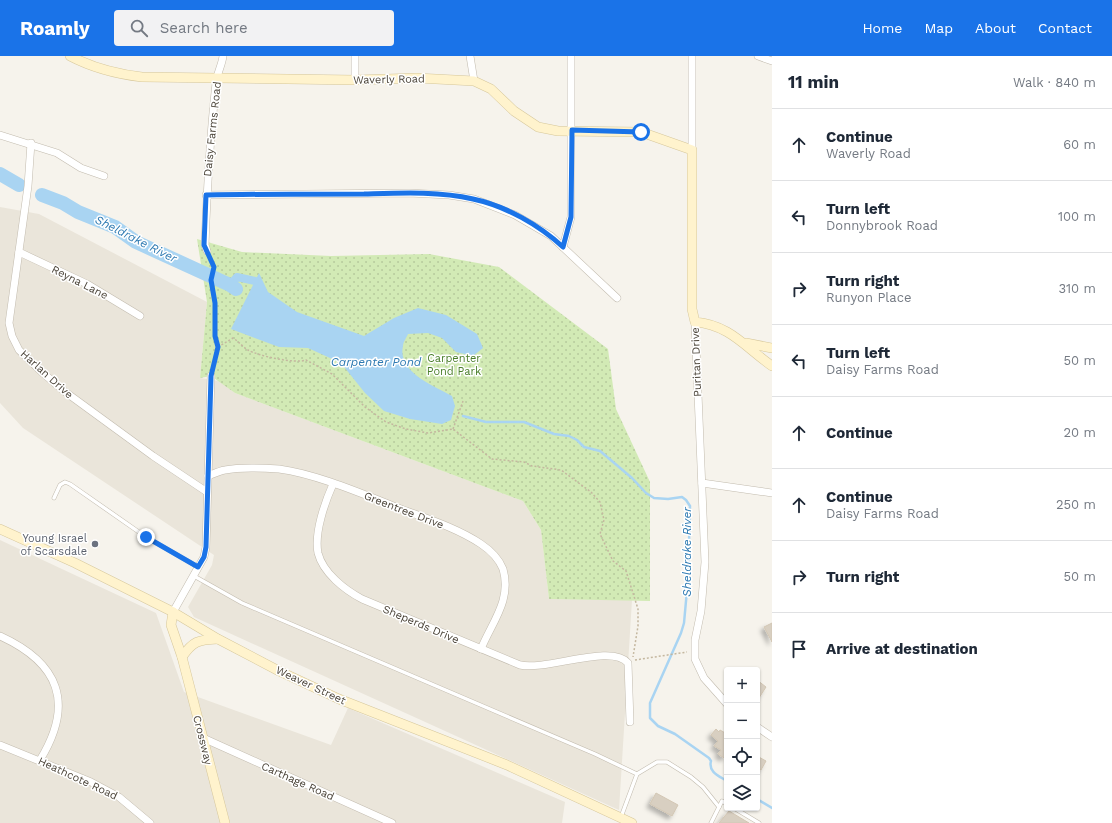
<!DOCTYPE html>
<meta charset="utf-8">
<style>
:root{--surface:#fff;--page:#f2f2f3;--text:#1f2937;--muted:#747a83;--line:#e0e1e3;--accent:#1a73e8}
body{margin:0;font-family:"Work Sans",sans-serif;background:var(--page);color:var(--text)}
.controls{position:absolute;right:12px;bottom:12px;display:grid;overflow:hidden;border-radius:4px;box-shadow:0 1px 3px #0004}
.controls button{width:36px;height:36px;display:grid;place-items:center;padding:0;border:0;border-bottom:1px solid var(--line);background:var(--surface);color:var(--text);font:20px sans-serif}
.stop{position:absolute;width:12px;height:12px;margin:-9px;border:3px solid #1a73e8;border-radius:50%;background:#fff}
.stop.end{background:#1a73e8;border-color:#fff;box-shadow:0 1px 4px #0008}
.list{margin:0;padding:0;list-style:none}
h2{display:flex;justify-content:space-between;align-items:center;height:52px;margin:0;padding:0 16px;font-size:17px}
h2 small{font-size:13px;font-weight:400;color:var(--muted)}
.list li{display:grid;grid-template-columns:26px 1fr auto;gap:12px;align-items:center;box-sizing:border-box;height:72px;padding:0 16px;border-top:1px solid var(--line)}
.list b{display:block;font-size:15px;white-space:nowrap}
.list p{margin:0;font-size:13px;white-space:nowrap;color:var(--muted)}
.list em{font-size:13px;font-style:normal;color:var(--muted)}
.icon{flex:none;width:22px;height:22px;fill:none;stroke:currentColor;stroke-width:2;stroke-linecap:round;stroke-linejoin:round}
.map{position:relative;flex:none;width:772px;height:767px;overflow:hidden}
header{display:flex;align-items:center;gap:24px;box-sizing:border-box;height:56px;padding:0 20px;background:var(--accent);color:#fff}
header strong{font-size:19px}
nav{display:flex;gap:22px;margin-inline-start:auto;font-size:14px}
.search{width:280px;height:36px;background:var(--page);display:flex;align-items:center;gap:10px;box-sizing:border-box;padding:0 14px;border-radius:4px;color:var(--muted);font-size:15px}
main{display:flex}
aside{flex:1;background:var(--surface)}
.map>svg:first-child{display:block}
</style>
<header>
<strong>Roamly</strong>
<div class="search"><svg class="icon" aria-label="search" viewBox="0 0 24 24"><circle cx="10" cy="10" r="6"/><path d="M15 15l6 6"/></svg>Search here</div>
<nav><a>Home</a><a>Map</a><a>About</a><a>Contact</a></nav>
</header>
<main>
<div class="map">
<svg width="772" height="767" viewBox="0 0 772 767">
<defs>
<pattern id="park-dots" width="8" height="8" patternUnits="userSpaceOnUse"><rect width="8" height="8" fill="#d2eab5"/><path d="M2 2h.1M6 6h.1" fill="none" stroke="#b6ca9c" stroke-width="1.8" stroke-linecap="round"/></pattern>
<filter id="shadow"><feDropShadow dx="-3.5" dy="3.5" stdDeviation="2" flood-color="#0004"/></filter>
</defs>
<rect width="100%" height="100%" fill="#f6f3ec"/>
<g fill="#eae5da">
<polygon points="0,151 39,158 207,246 200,322 219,325 235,337 523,445 541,474 549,543 632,544 619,754 194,561 188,551 212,509 214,499 23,372 0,347"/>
<polygon points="0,484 156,557 184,636 331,689 348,652 565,746 562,767 0,767"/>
</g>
<polygon fill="url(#park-dots)" points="197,183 242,196 331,200 429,198 499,211 608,293 616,353 650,426 650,545 549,543 541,474 523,445 235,337 211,320 200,322 207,246"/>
<path fill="#a9d4f2" d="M259,217L268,236L297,256L364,280L394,262L418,252L446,259L477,278L483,292L473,300L456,296L442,282L428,277L408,278C407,281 403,286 403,290C397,316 434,330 452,340L455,350L451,364L442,368L410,363L384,355L365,337L341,307L308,292L279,291L231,273Z"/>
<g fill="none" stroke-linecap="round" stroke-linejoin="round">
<g stroke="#a9d4f2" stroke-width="2.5">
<path d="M463,360L486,366H524L554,378L569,380L577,384L584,391L600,395L632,422L646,437L654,442L668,443L682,441L686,444L690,450L688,523L684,567L681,577L650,647V662L658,670L675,678L709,702L711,705C708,716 719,720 727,725"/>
<polyline points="757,743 772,752"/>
</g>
<polyline stroke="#a9d4f2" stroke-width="8" points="230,229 237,221 255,225"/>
<g stroke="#a9d4f2" stroke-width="14">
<polyline points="0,118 19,129"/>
<polyline points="42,139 63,147 78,156 115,171 136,186 230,229 236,233"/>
</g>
</g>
<g fill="#d8cfc1" stroke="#d3c7b4" filter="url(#shadow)">
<polygon points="772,567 772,586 764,571"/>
<polygon points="757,624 766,631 757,645"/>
<polygon points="716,673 719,676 720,674 727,678 727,698 724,702 718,698 721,694 714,690 718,685 711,679"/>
<polygon points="757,700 766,705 761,714 757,712"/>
<polygon points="656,737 678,749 672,760 650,748"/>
<polygon points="729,755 749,767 719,767"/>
</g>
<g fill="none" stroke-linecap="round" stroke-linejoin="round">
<defs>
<g id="lane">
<polyline points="54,442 60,429 65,426 70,428 146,481 198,511"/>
<polyline points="194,520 242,547 595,698 637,718"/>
<polyline points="734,752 759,767"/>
<polyline points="621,761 637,718 657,706 667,706 691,721 703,731 719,751"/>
<polyline points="711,767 722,745 727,748"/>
</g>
<g id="street">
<polyline points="355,0 355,24"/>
<polyline points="470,0 474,25"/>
<polyline points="692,0 692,94"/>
<polyline points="758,0 772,5"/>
<polyline points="0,79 57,97 81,112 104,120"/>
<polyline points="31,87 28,130 9,267 12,280 19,294 44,318 64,335 153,400 207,436"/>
<polyline points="206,139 409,137 449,139 474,143 515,159 551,180 617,242"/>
<polyline points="563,191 571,161 571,0"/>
<path d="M207,195L205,189C207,135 210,81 216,27C217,17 222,9 223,0"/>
<polyline points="19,196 87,228 140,260"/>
<polyline points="695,266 705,506 701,555 695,584 695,603 704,622 727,648"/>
<path d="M208,420C213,418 219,415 225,414C239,411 265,412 279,413C317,418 365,439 401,453C428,463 457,472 481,488C490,494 499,503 503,513C512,544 492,566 481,593"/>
<polyline points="702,427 772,437"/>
<path d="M333,428C325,446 314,477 318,497C323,517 345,534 362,543L520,609C547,615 612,587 628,607L630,666"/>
<polyline points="173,556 204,501 206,491 211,320"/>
<path d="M0,580C59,607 75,647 40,704"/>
<polyline points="757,671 772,681"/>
<polyline points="203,682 392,767"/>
<polyline points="0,689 91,726 119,741 150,767"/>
</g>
<g id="secondary">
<path d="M70,0C93,12 116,18 142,21L355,24L417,22L474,25L491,33L514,55L538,71L558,75L641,76L692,94V253L695,266C730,269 745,291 772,310"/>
<polyline points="746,287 772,292"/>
<polyline points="0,473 75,507 173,556 218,583 279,615 339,643 507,709 632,767"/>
<polyline points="173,556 171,569 182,601 225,767"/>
<path d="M182,601C193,585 198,584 217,583"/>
</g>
</defs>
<use href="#lane" stroke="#c2bbae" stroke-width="4.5"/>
<use href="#street" stroke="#c2bbae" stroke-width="8"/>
<use href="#secondary" stroke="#d6c79b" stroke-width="10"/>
<g stroke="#c4b79f" stroke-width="1.5" stroke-dasharray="2 2" stroke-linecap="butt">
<polyline points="209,201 214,211 211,224 215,247 215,280 218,291 213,312"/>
<path d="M218,291L233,282C239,286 243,291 248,294C258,300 296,308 306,304L332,318L365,351L386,366L406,373L428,377L453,373L492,403L524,406L532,410L561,414L591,436L600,446L604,464L600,478L613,505L626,515L638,553V570L633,601"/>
<polyline points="453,373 463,345"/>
<polyline points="635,604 687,596"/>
</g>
<use href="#lane" stroke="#fff" stroke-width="3.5"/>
<use href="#street" stroke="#fff" stroke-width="7"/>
<use href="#secondary" stroke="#fff3cd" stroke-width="9"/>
</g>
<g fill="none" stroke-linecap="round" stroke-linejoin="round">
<path stroke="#1a73e8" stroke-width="5" d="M146,481L198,511L204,501L206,491L211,320L218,291L215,280V247L211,224L214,211L204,189L206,139C259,138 312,138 364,138C400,137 438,135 473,143C506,150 539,169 563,191L571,161L572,74L641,76"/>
</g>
<circle fill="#6b7280" stroke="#fff" stroke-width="1.5" cx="95" cy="488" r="4"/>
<g text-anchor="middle" stroke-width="3" stroke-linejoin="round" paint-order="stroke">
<g font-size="11" fill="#4b4439" stroke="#fff">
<text transform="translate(389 23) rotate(-1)" y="4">Waverly Road</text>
<text transform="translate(212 73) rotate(-84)" y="4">Daisy Farms Road</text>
<text transform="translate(80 226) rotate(27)" y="4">Reyna Lane</text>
<text transform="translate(696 306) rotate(-92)" y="4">Puritan Drive</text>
<text transform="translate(47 318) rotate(42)" y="4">Harlan Drive</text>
<text transform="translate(404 454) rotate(21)" y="4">Greentree Drive</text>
<text transform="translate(421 568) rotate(23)" y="4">Sheperds Drive</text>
<text transform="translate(311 629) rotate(25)" y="4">Weaver Street</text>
<text transform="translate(203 684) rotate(76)" y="4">Crossway</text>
<text transform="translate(78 722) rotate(25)" y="4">Heathcote Road</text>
<text transform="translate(298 725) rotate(24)" y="4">Carthage Road</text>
</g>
<g font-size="11" fill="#4a7f2a" stroke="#fff">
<text x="454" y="306">Carpenter<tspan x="454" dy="13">Pond Park</tspan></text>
</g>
<g font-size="11" fill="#5b616d" stroke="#fff" text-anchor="end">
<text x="87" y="486">Young Israel<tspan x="87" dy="13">of Scarsdale</tspan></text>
</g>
<g font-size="12" font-style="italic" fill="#2e7ab2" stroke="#fff">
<text transform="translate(136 183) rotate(27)" y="4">Sheldrake River</text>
<text x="376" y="310">Carpenter Pond</text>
<text transform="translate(687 496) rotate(-90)" y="4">Sheldrake River</text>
</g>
</g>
</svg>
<div class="controls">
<button>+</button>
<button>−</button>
<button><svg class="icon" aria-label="locate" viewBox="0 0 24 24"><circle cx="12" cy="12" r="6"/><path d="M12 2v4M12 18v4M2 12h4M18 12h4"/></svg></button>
<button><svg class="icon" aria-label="layers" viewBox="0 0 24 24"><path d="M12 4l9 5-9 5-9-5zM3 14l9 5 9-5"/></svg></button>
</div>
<div class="stop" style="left:641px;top:76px"></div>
<div class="stop end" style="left:146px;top:481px"></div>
</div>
<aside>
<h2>11 min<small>Walk · 840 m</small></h2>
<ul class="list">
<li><svg class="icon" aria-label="ahead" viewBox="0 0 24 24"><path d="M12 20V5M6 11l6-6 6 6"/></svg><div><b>Continue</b><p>Waverly Road</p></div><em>60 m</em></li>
<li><svg class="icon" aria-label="left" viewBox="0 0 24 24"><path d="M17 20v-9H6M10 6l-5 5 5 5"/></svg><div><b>Turn left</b><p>Donnybrook Road</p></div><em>100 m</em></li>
<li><svg class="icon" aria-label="right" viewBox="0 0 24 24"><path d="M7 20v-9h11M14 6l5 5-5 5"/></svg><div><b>Turn right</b><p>Runyon Place</p></div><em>310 m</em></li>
<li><svg class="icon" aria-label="left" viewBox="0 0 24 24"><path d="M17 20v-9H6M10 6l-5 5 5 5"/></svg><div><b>Turn left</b><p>Daisy Farms Road</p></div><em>50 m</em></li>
<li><svg class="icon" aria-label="ahead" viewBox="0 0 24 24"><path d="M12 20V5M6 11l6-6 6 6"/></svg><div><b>Continue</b></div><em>20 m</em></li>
<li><svg class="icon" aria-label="ahead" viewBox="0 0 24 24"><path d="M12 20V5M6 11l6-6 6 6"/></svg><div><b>Continue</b><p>Daisy Farms Road</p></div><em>250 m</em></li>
<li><svg class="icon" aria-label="right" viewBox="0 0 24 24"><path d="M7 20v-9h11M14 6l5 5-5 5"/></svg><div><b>Turn right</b></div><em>50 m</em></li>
<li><svg class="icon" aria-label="arrive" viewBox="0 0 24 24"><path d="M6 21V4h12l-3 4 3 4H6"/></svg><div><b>Arrive at destination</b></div></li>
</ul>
</aside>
</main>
